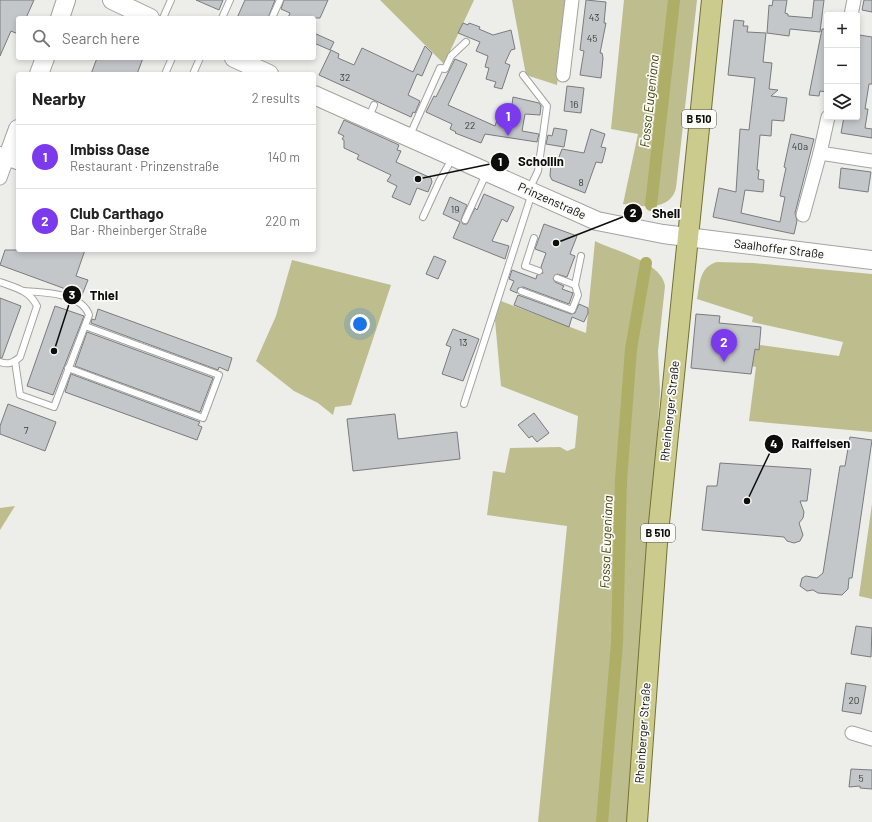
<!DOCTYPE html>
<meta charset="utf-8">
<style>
:root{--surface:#fff;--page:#f2f2f2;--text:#222;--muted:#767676;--line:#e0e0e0;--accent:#7c3aed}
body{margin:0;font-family:Barlow,sans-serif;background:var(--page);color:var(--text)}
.controls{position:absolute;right:12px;top:12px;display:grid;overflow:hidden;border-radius:4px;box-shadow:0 2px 6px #0003}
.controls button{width:36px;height:36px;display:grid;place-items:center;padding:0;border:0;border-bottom:1px solid var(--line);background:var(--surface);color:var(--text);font:20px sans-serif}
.you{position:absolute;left:360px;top:324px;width:14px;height:14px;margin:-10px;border:3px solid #fff;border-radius:50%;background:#1a73e8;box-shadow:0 0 0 6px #1a73e833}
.badge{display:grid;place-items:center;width:26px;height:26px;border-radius:50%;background:var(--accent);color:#fff;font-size:13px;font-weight:700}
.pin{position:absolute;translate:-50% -33px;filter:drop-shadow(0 1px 2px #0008)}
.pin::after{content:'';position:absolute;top:21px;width:14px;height:12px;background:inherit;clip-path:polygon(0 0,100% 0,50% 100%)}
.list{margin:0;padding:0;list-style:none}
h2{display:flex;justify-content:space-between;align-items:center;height:52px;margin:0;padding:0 16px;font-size:17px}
h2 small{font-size:13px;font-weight:400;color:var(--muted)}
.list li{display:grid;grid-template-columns:26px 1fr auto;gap:12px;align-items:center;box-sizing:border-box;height:64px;padding:0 16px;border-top:1px solid var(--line)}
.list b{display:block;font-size:15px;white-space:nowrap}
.list p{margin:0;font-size:13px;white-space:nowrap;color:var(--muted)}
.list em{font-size:13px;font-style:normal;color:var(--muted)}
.icon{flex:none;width:22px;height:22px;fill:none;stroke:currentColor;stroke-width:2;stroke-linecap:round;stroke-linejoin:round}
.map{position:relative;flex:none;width:872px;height:822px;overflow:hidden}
.search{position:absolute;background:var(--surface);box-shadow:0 2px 6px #0003;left:16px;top:16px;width:300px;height:44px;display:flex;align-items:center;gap:10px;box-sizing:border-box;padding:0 14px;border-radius:4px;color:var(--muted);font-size:15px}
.panel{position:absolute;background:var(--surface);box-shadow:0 2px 6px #0003;left:16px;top:72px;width:300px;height:180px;border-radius:4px}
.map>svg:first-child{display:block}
</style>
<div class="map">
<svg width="872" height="822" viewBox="0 0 872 822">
<rect width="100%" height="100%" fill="#ededea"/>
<g fill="#bdbd8e">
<polygon points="380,0 474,0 444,64"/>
<polygon points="512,0 568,0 557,85 526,75"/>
<path d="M624,0H697L676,188C670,212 642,206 623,204L638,134L611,129Z"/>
<path d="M595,241C615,251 662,262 665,286L658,351L660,392L632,822H538L567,526L487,515L493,471L505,473L510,448L560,447L567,451L575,448L578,416L501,386L495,320L501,301L586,333Z"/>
<polygon points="292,260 391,285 351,405 335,407 333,415 318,403 294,391 256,361 276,316"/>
<path d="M717,262L753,263L872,274V432L749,421L756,367L751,366L753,349H759L760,345L839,356L843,342L752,322L753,317L697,299C700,284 699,267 717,262Z"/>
<polygon points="872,504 872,599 859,596"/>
<polygon points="15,506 0,530 0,508"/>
</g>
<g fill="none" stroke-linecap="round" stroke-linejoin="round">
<g stroke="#aeae67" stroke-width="12">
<polyline points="651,205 674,0"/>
<polyline points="602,822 617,643 621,480 631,349 646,263"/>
</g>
</g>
<g fill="#c4c7c9" stroke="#797c7e">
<polygon points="0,0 34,0 26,18 18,18 18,34 11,31 0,56"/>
<polygon points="196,0 223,0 219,10"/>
<polygon points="245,0 275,0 268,18 237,18"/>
<polygon points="284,0 328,0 320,18 288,18 290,13 281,9"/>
<polygon points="586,0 606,2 604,23 606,23 600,53 602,53 603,58 601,78 580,75 584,51 580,50"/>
<polygon points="773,0 787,0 785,13 788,14 788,16 812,18 814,0 824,0 820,32 790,29 789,36 767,33 769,5 772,6"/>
<polygon points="864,0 872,0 872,12 862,10"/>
<polygon points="734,20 744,21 743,26 748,26 747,32 766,33 763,62 772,63 769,89 778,90 771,96 787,98 784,121 772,120 771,136 760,135 757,170 759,170 758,179 764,180 763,192 745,190 741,213 780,222 785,197 780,196 786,168 784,167 791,134 814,139 795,213 797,221 794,234 713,217 719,188 736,192 740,129 749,130 755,78 728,75"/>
<polygon points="463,23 468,25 469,23 480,27 479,29 493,35 511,30 515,49 511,50 505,63 510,65 502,89 494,87 496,82 486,79 489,68 485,67 488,56 476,51 480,42 458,33"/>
<polygon points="822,29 827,29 827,92 820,91 819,96 809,95"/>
<polygon points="314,33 334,42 330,50 314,43"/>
<polygon points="859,35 872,37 872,84 869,84 865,109 868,109 865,128 872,129 872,138 841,133 844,117 857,117"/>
<polygon points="425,46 432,53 422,76 417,74 408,95 420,101 415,113 413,112 411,117 319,75 331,50 339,54 338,58 354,65 362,48 413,72"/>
<polygon points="97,58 143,58 137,74 91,74"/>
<polygon points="455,59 467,64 448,105 495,126 498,117 510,120 513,97 539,103 541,106 540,115 525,114 522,131 539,134 537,142 485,134 481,143 455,133 456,132 450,129 452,124 426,112 434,96 436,97"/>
<polygon points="567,86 584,88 581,113 564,111"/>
<polygon points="344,120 399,145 397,150 401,151 396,162 431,178 432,182 428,192 417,188 410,205 392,197 397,186 387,181 391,175 357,159 359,155 344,148 344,140 342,139 344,136 338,133"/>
<polygon points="554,128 567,130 564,147 546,144 548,135 552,136"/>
<polygon points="591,129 605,134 601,147 606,148 602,163 596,162 585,193 552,180 550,176 551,163 556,165 562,149 584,153"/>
<polygon points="841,168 871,172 868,192 839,188"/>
<polygon points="484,194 514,207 507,222 502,219 492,241 509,246 505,259 453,238 460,222 443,214 450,197 467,205 461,220 463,224 467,224 475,208 477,210"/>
<polygon points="544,224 577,236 570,254 575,256 567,277 557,274 553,278 555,282 564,286 562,289 573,293 569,304 523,287 518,288 517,293 510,290 514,281 509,279 512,270 536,279 537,275 543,273 541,267 546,253 535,249"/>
<polygon points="5,250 85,250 76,276 88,280 82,295 0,265"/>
<polygon points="434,256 446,261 438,279 426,274"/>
<polygon points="518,295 571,314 575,313 579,304 588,308 588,313 584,322 572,317 569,327 514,305"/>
<polygon points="0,298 21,306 2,358 0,358"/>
<polygon points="55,306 84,316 53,395 27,386"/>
<polygon points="98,309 232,358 228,371 219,367 218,370 91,323 92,319 95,320"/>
<polygon points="696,314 720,316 719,323 761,327 759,350 755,349 751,374 691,368"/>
<polygon points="453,329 479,339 463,381 442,374 451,347 446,345"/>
<polygon points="87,332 213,378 200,412 75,366"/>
<polygon points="71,374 200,422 198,425 202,427 197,440 65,392"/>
<polygon points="8,404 56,422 45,451 0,434 0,426"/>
<polygon points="534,413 549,433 537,442 532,436 529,438 518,425"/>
<polygon points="395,414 398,439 457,432 460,459 353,471 347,419"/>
<polygon points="850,437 872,440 852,578 849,578 848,589 842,595 818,593 813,590 807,591 800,586 802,578 806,576 817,578 823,573 840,466 845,466"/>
<polygon points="720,463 811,469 807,501 800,501 804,512 803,518 799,523 803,535 800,541 794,543 787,541 784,537 702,530 707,486 717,486"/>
<polygon points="856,626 872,628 871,657 851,654"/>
<polygon points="846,683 866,686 861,714 842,711"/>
<polygon points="851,769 872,770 872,789 860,788 860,786 849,787"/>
</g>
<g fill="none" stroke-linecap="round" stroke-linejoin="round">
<defs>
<g id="lane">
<polyline points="163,18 171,0"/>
<polyline points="222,18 230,0"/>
<polyline points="272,18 280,0"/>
<polyline points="165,74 172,58"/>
<polyline points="193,74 200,58"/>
<polyline points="523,75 547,106 538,171 529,190"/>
<polyline points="369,117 374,105"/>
<polyline points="410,135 440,68 445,69 451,56 466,42"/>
<polyline points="423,217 440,180 452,159"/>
<polyline points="465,220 486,174"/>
<polyline points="534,238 525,266 539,271"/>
<polyline points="557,278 575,285"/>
<path d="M0,282C16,288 29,290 37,306L20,357C13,363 8,365 0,362"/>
<polyline points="521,291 572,310 578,295 575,285 581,256"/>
<path d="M15,361L20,395L54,407L89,315C82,293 43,292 24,291"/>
<polyline points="68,368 203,418 219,375 85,326"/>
<polyline points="464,404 532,193"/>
</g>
<g id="street">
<polyline points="851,15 854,0"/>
<polyline points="563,75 572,0"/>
<polyline points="828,117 820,153 872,161"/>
<polyline points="0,178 7,159 18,163"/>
<polyline points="803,215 820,153"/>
<polyline points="852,733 872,739"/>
</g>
<g id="secondary">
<polyline points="112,0 150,18"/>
<polyline points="60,18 66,0"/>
<polyline points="234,58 269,74"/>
<polyline points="39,74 45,58"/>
<polyline points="314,95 597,221 663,234 872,260"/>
<polyline points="0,156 7,159 18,129"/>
</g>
<polyline id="primary" points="637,822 657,543 712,0"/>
</defs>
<use href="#lane" stroke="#a3a3a0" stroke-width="8"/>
<use href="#street" stroke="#a3a3a0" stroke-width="15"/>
<use href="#secondary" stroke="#a3a3a0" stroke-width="20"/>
<use href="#primary" stroke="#737230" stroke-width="22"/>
<use href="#lane" stroke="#fff" stroke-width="6"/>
<use href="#street" stroke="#fff" stroke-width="13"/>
<use href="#secondary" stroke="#fff" stroke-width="18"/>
<use href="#primary" stroke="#cccb8e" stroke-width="20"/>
</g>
<g text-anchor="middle" stroke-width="3.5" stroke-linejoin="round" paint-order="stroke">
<g font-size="10" fill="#3b3c3b">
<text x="594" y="21">43</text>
<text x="592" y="42">45</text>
<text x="345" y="81">32</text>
<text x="574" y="108">16</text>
<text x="470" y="129">22</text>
<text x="800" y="150">40a</text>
<text x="581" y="186">8</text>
<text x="455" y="213">19</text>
<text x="463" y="346">13</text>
<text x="26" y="434">7</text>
<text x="854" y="704">20</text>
<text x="861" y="782">5</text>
</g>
<g fill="#fafaf7" stroke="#545452" stroke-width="1">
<rect x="682" y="110" width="34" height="18" rx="3"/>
<rect x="641" y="524" width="34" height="18" rx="3"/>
</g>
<g font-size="11" font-weight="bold" fill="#0d0d0c">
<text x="699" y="123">B 510</text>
<text x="658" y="537">B 510</text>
</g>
<g font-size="12" fill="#0d0d0c" stroke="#fafaf7">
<text transform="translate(552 201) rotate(24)" y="4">Prinzenstraße</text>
<text transform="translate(779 249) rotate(7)" y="4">Saalhoffer Straße</text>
<text transform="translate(670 411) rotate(-84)" y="4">Rheinberger Straße</text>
<text transform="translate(643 733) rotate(-86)" y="4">Rheinberger Straße</text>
</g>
<g font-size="13" font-style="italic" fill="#434108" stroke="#fafaf7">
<text transform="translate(649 101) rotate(-84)" y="5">Fossa Eugeniana</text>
<text transform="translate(606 542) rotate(-88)" y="5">Fossa Eugeniana</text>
</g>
</g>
<path fill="none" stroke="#0d0d0c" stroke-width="1.5" d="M418 179L500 162M556 243L633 213M54 351L72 295M747 501L774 444"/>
<g fill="#0d0d0c" stroke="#fafaf7" stroke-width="1.5">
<circle cx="418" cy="179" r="4"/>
<circle cx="556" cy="243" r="4"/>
<circle cx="54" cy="351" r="4"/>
<circle cx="747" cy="501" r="4"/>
<circle cx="500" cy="162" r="10"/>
<circle cx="633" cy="213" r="10"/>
<circle cx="72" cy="295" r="10"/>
<circle cx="774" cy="444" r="10"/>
</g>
<g font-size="12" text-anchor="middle" font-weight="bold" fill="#fff">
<text x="500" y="166">1</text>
<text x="633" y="217">2</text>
<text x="72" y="299">3</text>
<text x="774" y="448">4</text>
</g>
<g font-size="13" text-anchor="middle" font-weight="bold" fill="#0d0d0c" stroke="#fafaf7" stroke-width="3.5" stroke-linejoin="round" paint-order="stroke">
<text x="541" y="166">Schollin</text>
<text x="666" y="218">Shell</text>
<text x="104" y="300">Thiel</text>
<text x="821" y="448">Raiffeisen</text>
</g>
</svg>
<div class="controls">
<button>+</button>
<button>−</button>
<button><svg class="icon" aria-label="layers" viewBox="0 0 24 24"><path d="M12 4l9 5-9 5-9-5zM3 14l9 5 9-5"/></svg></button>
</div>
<div class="you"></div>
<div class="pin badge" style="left:508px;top:136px">1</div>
<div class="pin badge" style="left:724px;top:362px">2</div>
<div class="search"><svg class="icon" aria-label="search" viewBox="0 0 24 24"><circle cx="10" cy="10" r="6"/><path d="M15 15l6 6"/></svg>Search here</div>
<section class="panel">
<h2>Nearby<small>2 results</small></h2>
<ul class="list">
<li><span class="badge">1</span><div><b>Imbiss Oase</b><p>Restaurant · Prinzenstraße</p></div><em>140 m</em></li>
<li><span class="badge">2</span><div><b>Club Carthago</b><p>Bar · Rheinberger Straße</p></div><em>220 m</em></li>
</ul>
</section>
</div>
